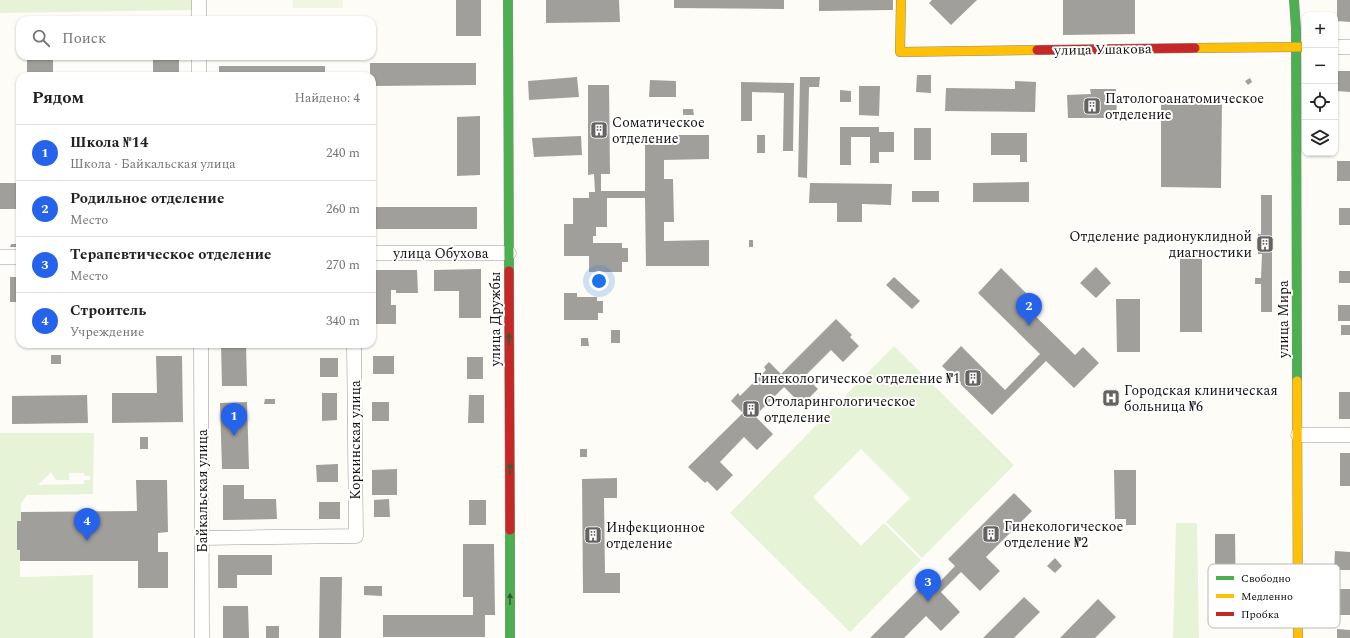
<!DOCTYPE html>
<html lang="ru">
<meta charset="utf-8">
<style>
:root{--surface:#fff;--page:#f2f2f2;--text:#222;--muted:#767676;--line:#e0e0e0;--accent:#2563eb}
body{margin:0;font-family:Spectral,serif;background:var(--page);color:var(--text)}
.controls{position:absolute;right:12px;top:12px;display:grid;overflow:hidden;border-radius:8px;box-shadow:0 1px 3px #0004}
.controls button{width:36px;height:36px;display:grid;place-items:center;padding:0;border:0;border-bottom:1px solid var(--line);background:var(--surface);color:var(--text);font:20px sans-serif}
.you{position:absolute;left:599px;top:281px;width:14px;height:14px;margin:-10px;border:3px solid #fff;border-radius:50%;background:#1a73e8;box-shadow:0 0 0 6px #1a73e833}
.badge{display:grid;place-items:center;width:26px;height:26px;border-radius:50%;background:var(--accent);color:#fff;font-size:13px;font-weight:700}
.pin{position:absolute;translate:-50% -33px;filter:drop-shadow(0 1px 2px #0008)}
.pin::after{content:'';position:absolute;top:21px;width:14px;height:12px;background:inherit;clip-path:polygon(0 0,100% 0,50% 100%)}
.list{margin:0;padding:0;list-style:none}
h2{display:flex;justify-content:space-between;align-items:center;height:52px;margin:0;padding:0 16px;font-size:17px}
h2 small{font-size:13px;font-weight:400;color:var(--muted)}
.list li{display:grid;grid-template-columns:26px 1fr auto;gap:12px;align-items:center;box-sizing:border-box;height:56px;padding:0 16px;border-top:1px solid var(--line)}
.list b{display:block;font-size:15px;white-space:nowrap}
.list p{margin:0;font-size:13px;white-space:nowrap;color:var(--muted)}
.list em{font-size:13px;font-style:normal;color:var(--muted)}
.icon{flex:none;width:22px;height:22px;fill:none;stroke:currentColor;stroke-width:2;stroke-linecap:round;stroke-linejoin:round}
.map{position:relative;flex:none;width:1350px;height:638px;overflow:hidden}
.search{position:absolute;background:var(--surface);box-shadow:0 1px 3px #0004;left:16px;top:16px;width:360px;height:44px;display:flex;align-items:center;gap:10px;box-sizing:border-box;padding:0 14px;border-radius:12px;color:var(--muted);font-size:15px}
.panel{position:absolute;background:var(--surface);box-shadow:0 1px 3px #0004;left:16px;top:72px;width:360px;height:276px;border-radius:12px}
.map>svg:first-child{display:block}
</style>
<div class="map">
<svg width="1350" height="638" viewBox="0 0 1350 638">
<rect width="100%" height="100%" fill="#fdfcf7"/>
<g fill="#e7f3d7" fill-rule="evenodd">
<polygon points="0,0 192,0 192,10 0,13"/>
<polygon points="894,346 1014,465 922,558 886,522 910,498 861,449 813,497 861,546 884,523 921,560 850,632 730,513"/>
<path d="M0,433H94L93,494L27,495L21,503V521L17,522V550H20V577L93,575V638H0ZM51,472L56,480H69V473H84L85,476H90V480H84V484L38,485Z"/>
<polygon points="1176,523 1197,523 1199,638 1173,638"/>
</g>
<rect fill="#f0f6e1" x="293" y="0" width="50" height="8"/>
<g fill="#a19f9c">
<rect x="456" y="0" width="25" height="36"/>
<polygon points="546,0 619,0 620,22 546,23"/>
<polygon points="674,0 784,0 784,9 674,8"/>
<polygon points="819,0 893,0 893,10 819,11"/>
<polygon points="932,0 977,0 951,25 929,3"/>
<polygon points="1063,0 1135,0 1135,34 1063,35"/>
<polygon points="1337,0 1350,0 1350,22 1337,21"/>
<rect x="27" y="56" width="26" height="20"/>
<rect x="153" y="56" width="26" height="20"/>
<polygon points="370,63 476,63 476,85 372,86 372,76 370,76"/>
<rect x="219" y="66" width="106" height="10"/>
<polygon points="1338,71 1350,71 1350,92 1337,91"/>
<polygon points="917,75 931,75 931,93 916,92"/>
<polygon points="577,77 579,97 529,100 528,81"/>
<polygon points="800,77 820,77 819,87 809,87 807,178 798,177"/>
<polygon points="1250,78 1252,82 1248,85 1245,81"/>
<polygon points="650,80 676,81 676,97 649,97"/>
<polygon points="1015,81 1036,82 1035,112 945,111 946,88 1015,89"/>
<polygon points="741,82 794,83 793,151 783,151 784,93 752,92 752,121 741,121"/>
<polygon points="588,85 609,85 610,174 601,174 601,191 645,191 645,135 709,135 709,159 664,160 664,179 673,179 674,222 664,222 664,241 709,240 709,266 646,266 645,198 607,198 607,227 596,227 596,236 593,236 593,243 622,243 622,248 628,248 628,262 622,262 622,272 589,272 589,256 564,256 564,224 573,224 573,198 589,198 589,192 595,192 594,174 588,175"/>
<polygon points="859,86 880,86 879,116 859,115"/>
<polygon points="1090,89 1116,89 1117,118 1068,118 1067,95 1091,94"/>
<polygon points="840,90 851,91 851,102 840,102"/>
<polygon points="1161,99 1222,99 1221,188 1161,187"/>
<polygon points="683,109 693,109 694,115 683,115"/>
<polygon points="480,116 480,175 457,176 457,117"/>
<polygon points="840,127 879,127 879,132 894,132 894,152 879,152 879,163 870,163 870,137 851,137 851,165 840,165"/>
<rect x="914" y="128" width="17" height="32"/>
<polygon points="991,133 1027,133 1027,162 1020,162 1020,155 991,155"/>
<rect x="757" y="135" width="8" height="18"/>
<polygon points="581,136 582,155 534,157 532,138"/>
<rect x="1337" y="161" width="13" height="20"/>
<polygon points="1029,182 1029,202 973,202 973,183"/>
<rect x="0" y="183" width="20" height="26"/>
<polygon points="810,183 892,184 891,205 862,204 862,222 837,222 837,203 809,203"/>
<rect x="912" y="191" width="27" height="11"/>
<polygon points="1261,195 1272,195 1272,312 1261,312 1261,284 1255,284 1255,278 1261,278 1262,254 1258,254 1258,234 1261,234"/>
<rect x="372" y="207" width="105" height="22"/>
<rect x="1339" y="208" width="11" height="17"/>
<rect x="749" y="240" width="4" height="7"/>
<polygon points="11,244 20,244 20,247 10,247"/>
<rect x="1180" y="254" width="22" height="78"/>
<polygon points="1096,267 1111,283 1096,298 1080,283"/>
<polygon points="1001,268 1031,298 1024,305 1075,355 1083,347 1099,363 1074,388 1046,361 992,415 942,366 961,346 1005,390 1040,354 978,293"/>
<polygon points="481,269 481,318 459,318 459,291 434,291 434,270"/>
<polygon points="372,270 417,270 418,293 396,293 396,290 391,290 391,305 396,305 396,324 372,324"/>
<rect x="1339" y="271" width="11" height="12"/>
<rect x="10" y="277" width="10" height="25"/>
<polygon points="894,277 920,301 912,309 886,285"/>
<polygon points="564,293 577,293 577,297 597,297 597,301 603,301 603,313 598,313 598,320 564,320"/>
<polygon points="1116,299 1140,299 1140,352 1117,352"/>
<rect x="1338" y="305" width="12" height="16"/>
<polygon points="836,319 852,335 850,337 859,346 843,362 831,350 805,376 818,389 802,405 784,387 755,416 773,434 757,450 744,437 720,462 733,475 717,491 707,481 705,483 688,467 743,413 731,401 738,393 740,396 766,370 764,367 769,362 781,374"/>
<rect x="1341" y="325" width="9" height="10"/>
<rect x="611" y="330" width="9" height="13"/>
<polygon points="581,338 588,338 589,346 581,346"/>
<polygon points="221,344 246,344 247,386 222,386"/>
<rect x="51" y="355" width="10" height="9"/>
<polygon points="156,356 182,356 183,422 112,423 112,393 157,393"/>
<rect x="373" y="356" width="21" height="18"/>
<rect x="467" y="357" width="16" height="22"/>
<rect x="320" y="358" width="18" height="19"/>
<rect x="1339" y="392" width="11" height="27"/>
<polygon points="322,393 337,393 337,420 322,421"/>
<polygon points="87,395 88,423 12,424 12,396"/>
<polygon points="469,395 484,395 484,423 468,423"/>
<polygon points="265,399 275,399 275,404 264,404"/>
<polygon points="247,402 249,469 222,469 220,403"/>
<rect x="372" y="402" width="17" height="19"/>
<rect x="140" y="437" width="8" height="12"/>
<rect x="580" y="449" width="7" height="8"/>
<rect x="1340" y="453" width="10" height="33"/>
<polygon points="338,464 338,482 317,482 316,465"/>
<polygon points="397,469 397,495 372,495 372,470"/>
<polygon points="1114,470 1136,470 1136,525 1126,525 1126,519 1115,519"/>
<polygon points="617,478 617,498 604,498 605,573 620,573 620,593 583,593 582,479"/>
<polygon points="136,480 167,480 168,532 158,533 158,552 168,552 168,588 138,588 138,561 20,561 20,550 17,550 17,521 21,521 21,512 137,511"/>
<polygon points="223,485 244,485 244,499 276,499 277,519 223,520"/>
<polygon points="1014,493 1032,511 986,557 1000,571 980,591 961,572 941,592 960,612 941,631 926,616 904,638 870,638 928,580 935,587 955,566 948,559"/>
<polygon points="389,499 390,517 374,517 374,500"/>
<rect x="469" y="500" width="17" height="25"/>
<rect x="319" y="502" width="21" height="17"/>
<polygon points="1215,534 1235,534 1236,607 1215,607"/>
<polygon points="463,544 494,544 495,615 485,615 485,637 383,637 383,615 473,615 473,597 463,597"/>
<polygon points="1335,551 1350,552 1350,570 1334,570"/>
<polygon points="218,555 272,555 272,575 237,575 237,588 218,588"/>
<polygon points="1055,558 1062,566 1055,573 1047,566"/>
<polygon points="320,577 342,577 341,638 319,638"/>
<polygon points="364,586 382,586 382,596 364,595"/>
<rect x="1335" y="589" width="15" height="26"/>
<polygon points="1024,597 1040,612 1014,638 983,638"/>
<polygon points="1098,599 1116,617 1095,638 1060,638"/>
<polygon points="223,606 248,606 249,638 223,638"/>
<rect x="266" y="626" width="13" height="12"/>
<polygon points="1337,629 1350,630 1350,638 1337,638"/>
</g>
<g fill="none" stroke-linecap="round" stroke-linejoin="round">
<defs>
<g id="street">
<polyline points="199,20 199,0"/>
<polyline points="1335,47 1350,47"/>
<polyline points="199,56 199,76"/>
<polyline points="372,253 509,253"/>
<polyline points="0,257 20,257"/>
<polyline points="201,344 202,638"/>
<polyline points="1298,435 1350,435"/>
<polyline points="202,538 356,536 354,344"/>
</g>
<g id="fast">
<polyline points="508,0 509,271"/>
<polyline points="1294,0 1296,29 1297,381"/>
<polyline points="510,530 510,638"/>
</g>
<g id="slow">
<polyline points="901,0 900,52 1037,50"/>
<polyline points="1195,48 1305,47"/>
<polyline points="1297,381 1298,638"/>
</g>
<g id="jam">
<polyline points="1037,50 1195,48"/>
<polyline points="509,271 510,530"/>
</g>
</defs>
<use href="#street" stroke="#979795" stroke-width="15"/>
<use href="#fast" stroke="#8e8d8b" stroke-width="10"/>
<use href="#slow" stroke="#8e8d8b" stroke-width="10"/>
<use href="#jam" stroke="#8e8d8b" stroke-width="10"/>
<use href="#street" stroke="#fffffe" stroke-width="14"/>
<use href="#fast" stroke="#4caf50" stroke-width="9"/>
<use href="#slow" stroke="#ffc107" stroke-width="9"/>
<use href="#jam" stroke="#c62828" stroke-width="9"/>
</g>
<defs><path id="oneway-solid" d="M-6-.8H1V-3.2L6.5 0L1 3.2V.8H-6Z"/></defs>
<g fill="#2e6030">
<use href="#oneway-solid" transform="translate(509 339) rotate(-90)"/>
<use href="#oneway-solid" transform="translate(510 469) rotate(-90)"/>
<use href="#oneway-solid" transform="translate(510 599) rotate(-90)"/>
</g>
<defs>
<symbol id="building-square" viewBox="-11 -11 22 22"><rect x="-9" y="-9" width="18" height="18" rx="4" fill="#646362" stroke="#fff"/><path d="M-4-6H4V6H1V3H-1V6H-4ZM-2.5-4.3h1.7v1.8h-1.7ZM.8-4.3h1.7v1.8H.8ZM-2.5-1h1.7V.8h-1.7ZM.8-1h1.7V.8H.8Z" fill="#fff"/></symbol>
<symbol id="hospital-square" viewBox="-11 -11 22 22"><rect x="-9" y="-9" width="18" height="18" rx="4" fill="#646362" stroke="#fff"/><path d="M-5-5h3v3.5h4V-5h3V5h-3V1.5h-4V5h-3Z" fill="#fff"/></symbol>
</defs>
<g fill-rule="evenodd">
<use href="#building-square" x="1082" y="96" width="20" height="20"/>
<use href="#building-square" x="589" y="120" width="20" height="20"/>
<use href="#building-square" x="1255" y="234" width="20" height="20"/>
<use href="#building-square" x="963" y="368" width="20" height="20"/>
<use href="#hospital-square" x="1101" y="388" width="20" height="20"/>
<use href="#building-square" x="741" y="399" width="20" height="20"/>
<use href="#building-square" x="981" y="524" width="20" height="20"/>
<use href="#building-square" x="583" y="525" width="20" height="20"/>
</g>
<g text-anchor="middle" stroke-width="4" stroke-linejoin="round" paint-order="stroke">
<g font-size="14" fill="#111" stroke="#fff">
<text transform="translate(1103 49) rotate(-1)" y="5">улица Ушакова</text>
<text x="441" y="258">улица Обухова</text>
<text transform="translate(495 319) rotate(-90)" y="5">улица Дружбы</text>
<text transform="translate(1283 319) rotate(-90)" y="5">улица Мира</text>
<text transform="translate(355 440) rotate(-90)" y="5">Коркинская улица</text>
<text transform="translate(202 491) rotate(-90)" y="5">Байкальская улица</text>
</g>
<g font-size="14" fill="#111" stroke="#fff" text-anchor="start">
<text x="1105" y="103">Патологоанатомическое<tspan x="1105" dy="16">отделение</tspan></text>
<text x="612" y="127">Соматическое<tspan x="612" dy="16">отделение</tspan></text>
<text x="1252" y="241" text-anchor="end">Отделение радионуклидной<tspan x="1252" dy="16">диагностики</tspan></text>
<text x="960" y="383" text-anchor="end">Гинекологическое отделение №1</text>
<text x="1124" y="395">Городская клиническая<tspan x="1124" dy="16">больница №6</tspan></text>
<text x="764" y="406">Отоларингологическое<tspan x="764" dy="16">отделение</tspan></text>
<text x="1004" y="531">Гинекологическое<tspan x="1004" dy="16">отделение №2</tspan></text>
<text x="606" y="532">Инфекционное<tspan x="606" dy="16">отделение</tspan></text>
</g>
</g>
<rect x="1208" y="564" width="132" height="64" rx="6" fill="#fff" stroke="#b8b8b8" stroke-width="1"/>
<rect x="1216" y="576" width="18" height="4" fill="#4caf50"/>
<rect x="1216" y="594" width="18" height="4" fill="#ffc107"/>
<rect x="1216" y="612" width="18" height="4" fill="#c62828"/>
<g font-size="11" fill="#111">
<text x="1241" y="582">Свободно</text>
<text x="1241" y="600">Медленно</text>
<text x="1241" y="618">Пробка</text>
</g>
</svg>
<div class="controls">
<button>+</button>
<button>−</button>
<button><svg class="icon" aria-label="locate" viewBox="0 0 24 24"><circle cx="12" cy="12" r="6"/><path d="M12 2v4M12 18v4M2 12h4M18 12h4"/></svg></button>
<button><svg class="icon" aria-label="layers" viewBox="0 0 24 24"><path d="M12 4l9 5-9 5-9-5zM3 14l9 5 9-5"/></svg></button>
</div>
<div class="you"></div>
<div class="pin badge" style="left:234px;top:436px">1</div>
<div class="pin badge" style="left:1029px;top:326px">2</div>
<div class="pin badge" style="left:928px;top:602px">3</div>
<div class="pin badge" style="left:87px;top:541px">4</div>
<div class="search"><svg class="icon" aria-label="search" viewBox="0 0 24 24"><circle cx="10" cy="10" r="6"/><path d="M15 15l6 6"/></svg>Поиск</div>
<section class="panel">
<h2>Рядом<small>Найдено: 4</small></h2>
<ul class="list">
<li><span class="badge">1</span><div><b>Школа №14</b><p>Школа · Байкальская улица</p></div><em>240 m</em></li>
<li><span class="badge">2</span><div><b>Родильное отделение</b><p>Место</p></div><em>260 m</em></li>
<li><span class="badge">3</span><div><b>Терапевтическое отделение</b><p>Место</p></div><em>270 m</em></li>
<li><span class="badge">4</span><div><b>Строитель</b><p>Учреждение</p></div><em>340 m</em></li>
</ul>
</section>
</div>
